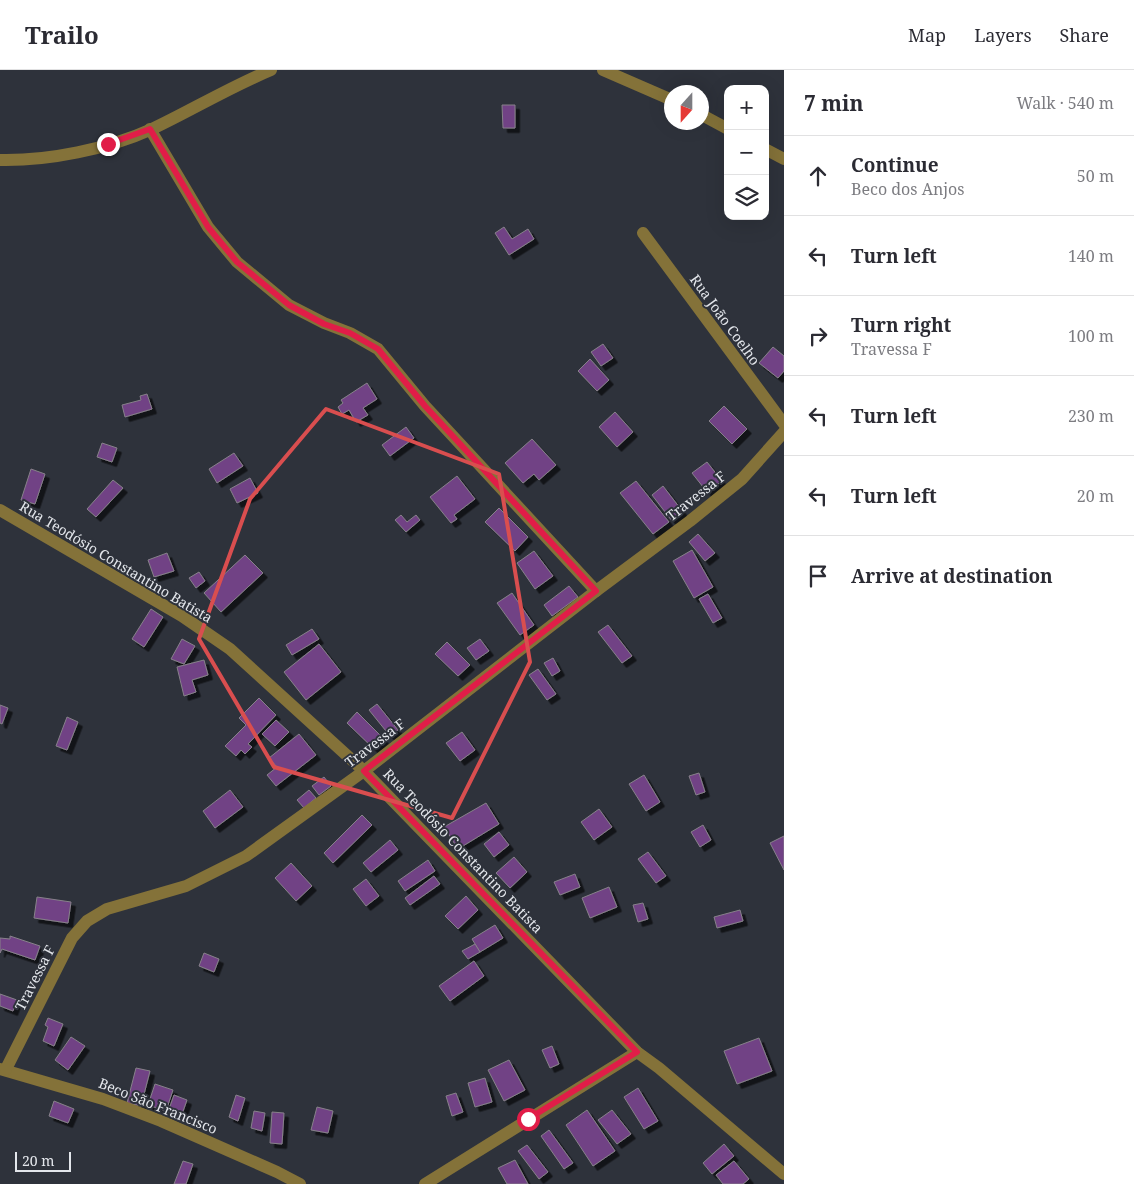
<!DOCTYPE html>
<meta charset="utf-8">
<style>
:root{--surface:#fff;--page:#f7f7f7;--text:#2b2b33;--muted:#7c7c81;--line:#e1e1e2}
body{margin:0;font-family:"Noto Serif",serif;background:var(--page);color:var(--text)}
.controls{position:absolute;right:15px;top:15px;display:grid;overflow:hidden;border-radius:10px;box-shadow:0 5px 20px #0002}
.controls button{width:45px;height:45px;display:grid;place-items:center;padding:0;border:0;border-bottom:1px solid var(--line);background:var(--surface);color:var(--text);font:25px sans-serif}
.compass{position:absolute;left:664px;top:15px;width:45px;height:45px;border-radius:50%;background:var(--surface);box-shadow:0 5px 20px #0002;rotate:201deg}
.scale{position:absolute;left:15px;bottom:12px;width:56px;box-sizing:border-box;padding-left:5px;border:2px solid #e3e6eb;border-top:0;font-size:14px;line-height:18px;white-space:nowrap;color:#e3e6eb;-webkit-text-stroke:4px #2e323b;paint-order:stroke}
.stop{position:absolute;width:15px;height:15px;margin:-11px;border:4px solid #e11d48;border-radius:50%;background:#fff}
.stop.end{background:#e11d48;border-color:#fff;box-shadow:0 1px 5px #0008}
.list{margin:0;padding:0;list-style:none}
h2{display:flex;justify-content:space-between;align-items:center;height:65px;margin:0;padding:0 20px;font-size:21px}
h2 small{font-size:16px;font-weight:400;color:var(--muted)}
.list li{display:grid;grid-template-columns:32px 1fr auto;gap:15px;align-items:center;box-sizing:border-box;height:80px;padding:0 20px;border-top:1px solid var(--line)}
.list b{display:block;font-size:19px;white-space:nowrap}
.list p{margin:0;font-size:16px;white-space:nowrap;color:var(--muted)}
.list em{font-size:16px;font-style:normal;color:var(--muted)}
.icon{flex:none;width:28px;height:28px;fill:none;stroke:currentColor;stroke-width:2;stroke-linecap:round;stroke-linejoin:round}
.map{position:relative;flex:none;width:784px;height:1114px;overflow:hidden}
header{display:flex;align-items:center;gap:30px;box-sizing:border-box;height:70px;padding:0 25px;background:var(--surface);border-bottom:1px solid var(--line)}
header strong{font-size:24px}
nav{display:flex;gap:28px;margin-inline-start:auto;font-size:18px}
main{display:flex}
aside{flex:1;background:var(--surface)}
.map>svg:first-child{display:block}
</style>
<header>
<strong>Trailo</strong>
<nav><a>Map</a><a>Layers</a><a>Share</a></nav>
</header>
<main>
<div class="map">
<svg width="784" height="1114" viewBox="0 0 784 1114">
<defs>
<filter id="shadow"><feDropShadow dx="4.5" dy="4.5" stdDeviation="0" flood-color="#0009"/></filter>
</defs>
<rect width="100%" height="100%" fill="#2e323b"/>
<g fill="#714385" stroke="#87818a" filter="url(#shadow)">
<polygon points="502,35 515,35 515,58 503,58"/>
<polygon points="504,157 512,169 528,159 534,169 509,185 495,163"/>
<polygon points="603,274 613,288 601,296 591,282"/>
<polygon points="773,277 784,286 784,301 778,308 759,293"/>
<polygon points="590,289 609,310 597,321 578,301"/>
<polygon points="367,313 377,329 363,338 368,345 356,352 349,340 342,344 338,337 343,333 341,330"/>
<polygon points="147,324 152,339 125,347 122,335 141,330 140,326"/>
<polygon points="724,336 747,359 732,374 709,351"/>
<polygon points="615,342 633,362 617,377 599,357"/>
<polygon points="406,357 414,368 390,386 382,375"/>
<polygon points="532,369 556,395 539,410 534,404 523,413 505,393"/>
<polygon points="102,373 117,378 112,392 97,387"/>
<polygon points="234,383 243,396 217,413 209,399"/>
<polygon points="707,392 722,411 707,422 692,403"/>
<polygon points="31,399 45,404 35,434 21,430"/>
<polygon points="457,406 475,429 454,445 457,449 451,453 430,427"/>
<polygon points="250,408 258,423 237,433 230,419"/>
<polygon points="113,410 123,418 96,447 87,439"/>
<polygon points="636,411 669,452 653,464 620,423"/>
<polygon points="663,416 683,442 672,451 652,425"/>
<polygon points="499,438 528,467 515,481 485,452"/>
<polygon points="401,445 407,452 416,445 420,450 406,462 395,450"/>
<polygon points="698,464 715,483 705,491 689,472"/>
<polygon points="692,480 713,517 694,528 673,491"/>
<polygon points="534,481 553,506 535,519 517,493"/>
<polygon points="167,483 174,501 154,507 148,490"/>
<polygon points="245,485 263,503 221,542 204,523"/>
<polygon points="199,502 205,511 196,518 189,508"/>
<polygon points="569,516 578,527 552,546 544,535"/>
<polygon points="512,523 534,555 520,565 497,533"/>
<polygon points="708,524 722,548 713,553 699,529"/>
<polygon points="151,539 163,547 144,577 132,569"/>
<polygon points="608,555 632,586 622,593 598,562"/>
<polygon points="312,559 319,569 292,585 286,575"/>
<polygon points="182,569 195,576 184,594 171,589"/>
<polygon points="480,569 489,581 476,590 467,578"/>
<polygon points="447,572 470,595 458,606 435,584"/>
<polygon points="319,574 341,602 306,630 284,602"/>
<polygon points="553,588 560,601 552,606 544,593"/>
<polygon points="204,590 208,605 192,610 196,622 184,626 177,597"/>
<polygon points="538,599 556,624 547,630 529,605"/>
<polygon points="259,628 276,645 248,674 252,677 245,684 241,680 236,686 225,676 246,655 239,648"/>
<polygon points="377,634 398,660 390,666 369,640"/>
<polygon points="0,635 8,638 2,654 0,653"/>
<polygon points="357,642 384,669 374,679 347,653"/>
<polygon points="67,647 78,652 67,680 56,676"/>
<polygon points="276,650 289,662 275,676 262,664"/>
<polygon points="462,662 475,680 460,691 446,673"/>
<polygon points="299,664 316,685 276,716 267,705 277,697 269,688"/>
<polygon points="699,703 705,722 696,725 689,706"/>
<polygon points="644,705 660,732 646,741 629,714"/>
<polygon points="324,707 331,716 319,725 312,716"/>
<polygon points="230,720 243,737 215,758 203,741"/>
<polygon points="309,720 316,728 304,738 297,730"/>
<polygon points="486,733 499,754 458,779 444,757"/>
<polygon points="599,739 612,757 594,770 581,752"/>
<polygon points="362,745 372,755 333,793 324,783"/>
<polygon points="703,755 711,770 700,777 691,762"/>
<polygon points="499,762 509,775 494,787 484,774"/>
<polygon points="784,766 784,800 770,773"/>
<polygon points="390,770 398,780 371,802 363,793"/>
<polygon points="648,782 666,806 656,813 638,789"/>
<polygon points="514,787 527,802 510,818 496,803"/>
<polygon points="428,790 435,801 405,821 398,811"/>
<polygon points="291,793 312,816 296,831 275,808"/>
<polygon points="575,804 580,817 560,825 554,812"/>
<polygon points="434,806 440,814 410,835 405,828"/>
<polygon points="366,809 379,826 366,836 353,819"/>
<polygon points="609,817 617,837 590,848 582,828"/>
<polygon points="466,826 478,840 458,859 445,846"/>
<polygon points="37,827 71,832 68,853 34,848"/>
<polygon points="643,833 648,849 638,852 633,835"/>
<polygon points="740,840 743,851 717,858 714,847"/>
<polygon points="495,855 503,868 480,882 472,869"/>
<polygon points="10,866 40,876 35,890 2,879 0,883 0,868 10,869"/>
<polygon points="475,874 480,882 468,889 462,881"/>
<polygon points="204,883 219,889 214,902 199,896"/>
<polygon points="474,891 484,906 450,931 439,916"/>
<polygon points="0,924 17,930 13,941 0,936"/>
<polygon points="48,948 63,954 54,976 43,971 48,957 45,955"/>
<polygon points="71,967 85,976 68,1000 55,990"/>
<polygon points="759,968 772,1001 737,1014 724,981"/>
<polygon points="552,976 559,994 550,998 542,980"/>
<polygon points="509,990 525,1020 504,1031 488,1000"/>
<polygon points="136,998 150,1001 141,1036 127,1033"/>
<polygon points="485,1008 492,1032 475,1037 468,1013"/>
<polygon points="155,1014 173,1020 166,1041 148,1035"/>
<polygon points="638,1018 658,1051 644,1059 624,1027"/>
<polygon points="456,1023 463,1042 452,1046 446,1026"/>
<polygon points="174,1025 187,1030 181,1047 168,1042"/>
<polygon points="236,1025 245,1028 238,1051 229,1047"/>
<polygon points="54,1031 74,1039 68,1053 49,1046"/>
<polygon points="317,1037 333,1041 328,1063 311,1060"/>
<polygon points="587,1040 615,1081 593,1096 566,1055"/>
<polygon points="612,1040 631,1064 617,1074 598,1050"/>
<polygon points="254,1041 265,1043 262,1061 251,1058"/>
<polygon points="272,1042 284,1043 282,1074 270,1073"/>
<polygon points="549,1060 573,1093 564,1099 541,1066"/>
<polygon points="724,1074 734,1086 712,1104 703,1093"/>
<polygon points="527,1075 548,1102 539,1109 518,1081"/>
<polygon points="515,1090 528,1114 507,1114 498,1098"/>
<polygon points="183,1091 193,1094 186,1114 174,1114"/>
<polygon points="734,1091 749,1109 743,1114 723,1114 716,1105"/>
</g>
<g fill="none" stroke-linecap="round" stroke-linejoin="round">
<g stroke="#847239" stroke-width="12">
<polyline points="603,0 672,30"/>
<polyline points="702,45 728,59"/>
<polyline points="150,59 208,157 237,192 289,235 324,253 350,263 378,279 425,336 596,521"/>
<polyline points="765,79 784,89"/>
<path d="M0,90C48,91 108,79 152,59C192,40 230,17 271,0"/>
<polyline points="643,163 784,354"/>
<polyline points="0,440 182,546 230,579 364,701 637,982 659,998 784,1104"/>
<polyline points="0,999 103,1029 161,1051 277,1102 300,1114"/>
<polyline points="6,999 72,868 87,851 107,839 186,816 246,786 364,701 596,521 690,451 742,409 784,362"/>
<polyline points="425,1114 637,982"/>
</g>
</g>
<g fill="none" stroke-linecap="round" stroke-linejoin="round">
<polyline stroke="#e11d48" stroke-width="6" points="108,74 150,59 208,157 237,192 289,235 324,254 350,263 378,279 425,336 596,521 364,701 637,982 528,1049"/>
</g>
<path fill="none" stroke="#d94e4f" stroke-width="4" stroke-linejoin="round" d="M326,339L499,404L530,592L452,748L274,697L199,569L250,429Z"/>
<g text-anchor="middle" stroke-width="4" stroke-linejoin="round" paint-order="stroke">
<g font-size="14" fill="#e3e6eb" stroke="#2e323b">
<text transform="translate(725 250) rotate(54)" y="5">Rua João Coelho</text>
<text transform="translate(696 426) rotate(-38)" y="5">Travessa F</text>
<text transform="translate(116 492) rotate(31)" y="5">Rua Teodósio Constantino Batista</text>
<text transform="translate(375 673) rotate(-37)" y="5">Travessa F</text>
<text transform="translate(463 781) rotate(46)" y="5">Rua Teodósio Constantino Batista</text>
<text transform="translate(35 908) rotate(-63)" y="5">Travessa F</text>
<text transform="translate(158 1036) rotate(22)" y="5">Beco São Francisco</text>
</g>
</g>
</svg>
<div class="controls">
<button>+</button>
<button>−</button>
<button><svg class="icon" aria-label="layers" viewBox="0 0 24 24"><path d="M12 4l9 5-9 5-9-5zM3 14l9 5 9-5"/></svg></button>
</div>
<svg class="compass" viewBox="-18 -18 36 36"><path d="M0-13l5 13h-10z" fill="#e53935"/><path d="M0 13l5-13h-10z" fill="#7c7c81"/></svg>
<div class="scale">20 m</div>
<div class="stop" style="left:528px;top:1049px"></div>
<div class="stop end" style="left:108px;top:74px"></div>
</div>
<aside>
<h2>7 min<small>Walk · 540 m</small></h2>
<ul class="list">
<li><svg class="icon" aria-label="ahead" viewBox="0 0 24 24"><path d="M12 20V5M6 11l6-6 6 6"/></svg><div><b>Continue</b><p>Beco dos Anjos</p></div><em>50 m</em></li>
<li><svg class="icon" aria-label="left" viewBox="0 0 24 24"><path d="M17 20v-9H6M10 6l-5 5 5 5"/></svg><div><b>Turn left</b></div><em>140 m</em></li>
<li><svg class="icon" aria-label="right" viewBox="0 0 24 24"><path d="M7 20v-9h11M14 6l5 5-5 5"/></svg><div><b>Turn right</b><p>Travessa F</p></div><em>100 m</em></li>
<li><svg class="icon" aria-label="left" viewBox="0 0 24 24"><path d="M17 20v-9H6M10 6l-5 5 5 5"/></svg><div><b>Turn left</b></div><em>230 m</em></li>
<li><svg class="icon" aria-label="left" viewBox="0 0 24 24"><path d="M17 20v-9H6M10 6l-5 5 5 5"/></svg><div><b>Turn left</b></div><em>20 m</em></li>
<li><svg class="icon" aria-label="arrive" viewBox="0 0 24 24"><path d="M6 21V4h12l-3 4 3 4H6"/></svg><div><b>Arrive at destination</b></div></li>
</ul>
</aside>
</main>
